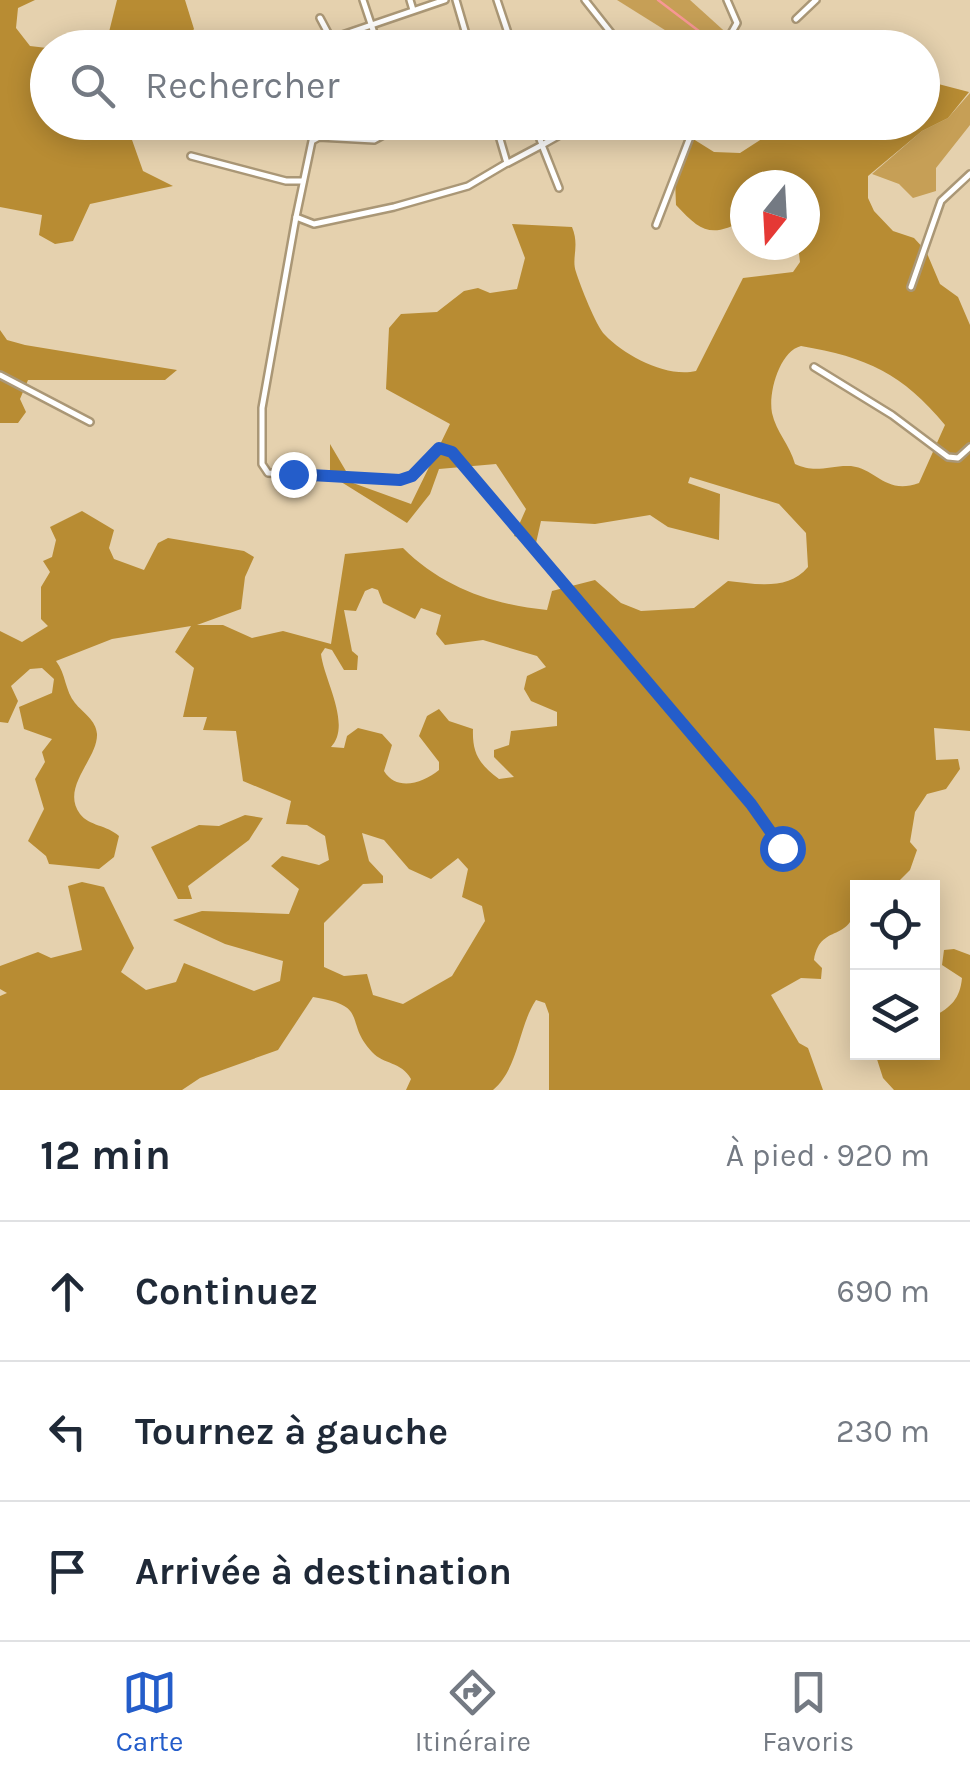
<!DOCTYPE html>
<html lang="fr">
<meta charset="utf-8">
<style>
:root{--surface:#fff;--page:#f6f6f7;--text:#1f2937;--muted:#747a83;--line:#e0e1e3;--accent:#245dca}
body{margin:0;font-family:Karla,sans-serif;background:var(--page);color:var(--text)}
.controls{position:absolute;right:30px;bottom:30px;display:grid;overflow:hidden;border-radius:0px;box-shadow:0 5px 25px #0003}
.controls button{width:90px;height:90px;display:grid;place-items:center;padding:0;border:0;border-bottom:2px solid var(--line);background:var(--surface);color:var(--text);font:50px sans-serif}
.compass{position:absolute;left:730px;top:170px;width:90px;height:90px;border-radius:50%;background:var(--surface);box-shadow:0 5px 25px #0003;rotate:198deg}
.stop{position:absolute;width:30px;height:30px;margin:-22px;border:8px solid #245dca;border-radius:50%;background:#fff}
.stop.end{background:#245dca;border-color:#fff;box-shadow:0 2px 10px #0008}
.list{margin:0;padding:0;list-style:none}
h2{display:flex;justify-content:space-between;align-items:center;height:130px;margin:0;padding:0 40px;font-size:42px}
h2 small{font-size:32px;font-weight:400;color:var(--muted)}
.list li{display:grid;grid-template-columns:65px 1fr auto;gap:30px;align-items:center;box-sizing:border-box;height:140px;padding:0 40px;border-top:2px solid var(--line)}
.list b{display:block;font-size:38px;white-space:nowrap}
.list em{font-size:32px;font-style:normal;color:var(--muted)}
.icon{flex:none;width:55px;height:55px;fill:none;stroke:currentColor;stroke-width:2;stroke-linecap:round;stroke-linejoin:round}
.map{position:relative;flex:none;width:970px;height:1090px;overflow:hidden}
.search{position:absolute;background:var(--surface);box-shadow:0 5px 25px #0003;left:30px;right:30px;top:30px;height:110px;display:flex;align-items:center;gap:25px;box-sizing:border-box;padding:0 35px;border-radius:55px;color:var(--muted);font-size:38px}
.sheet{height:550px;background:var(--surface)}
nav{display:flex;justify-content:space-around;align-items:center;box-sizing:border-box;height:140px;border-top:2px solid var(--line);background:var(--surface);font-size:28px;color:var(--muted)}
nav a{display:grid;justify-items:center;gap:5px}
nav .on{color:var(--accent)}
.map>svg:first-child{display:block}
</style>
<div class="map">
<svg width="970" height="1090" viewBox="0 0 970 1090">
<rect width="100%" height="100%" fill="#e5d1ae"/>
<g fill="#c69f56">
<polygon points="617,0 690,0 732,38 723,47 692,47"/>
<polygon points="970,93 970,125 936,168 936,191 913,198 899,184 872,174 922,131 948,118"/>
</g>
<g fill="#b88c33" fill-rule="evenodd">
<polygon points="0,0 35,0 18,8 16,28 30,46 47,48 48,122 126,123 143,171 173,186 90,204 73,241 55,244 39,235 42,215 0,207"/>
<polygon points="117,0 185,0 194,29 181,47 71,47 107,40"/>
<path d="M923,80L969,92L948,118L922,131L868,176V198L874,211L893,231L914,238L926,251L940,284L958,297L970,325V731L934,728L936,760L958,759L960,769L946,789L927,794L915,812L910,842L917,850L910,870L893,887L858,888C857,950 821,918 814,960L822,968L821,979L801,978L771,995L799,1043L808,1048L823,1090H549V1014L545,1003L536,1000C518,1027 519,1068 493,1090H406L411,1079C401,1061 384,1065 372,1052C343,1021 371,1006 313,997L278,1050L200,1078L182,1090H0V996L7,993L0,989V966L38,952L51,958L82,950L68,886L82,882L104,887L134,948L121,972L146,990L176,982L184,963L254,991L280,981L283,961L225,944L173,920L202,911L289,914L299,889L271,866L282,856L319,865L329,860L325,836L307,825L286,824L291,801L243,781L236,731L203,730L207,717H183L194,668L175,652L191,626L112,639L56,661C66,674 65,691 75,703C83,713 96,720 97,734C98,759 60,787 80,814C89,826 107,825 119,836L114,857L99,869L49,864L46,856L28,841L44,809L35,779L45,762L42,752L52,739L24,729L19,707L52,693L54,679L42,668L30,669L11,686L18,701L8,723L0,722V631L22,642L48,626L41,619V587L50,572L43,561L52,557L56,540L50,527L82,511L114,530L109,548L114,559L144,570L158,543L168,538L244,551L254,557L245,577L241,609L197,625H223L252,638L283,631L331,644L345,554L403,548C442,587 493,605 547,610L552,591L595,580L621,603L641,611L694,608L728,581C756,584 788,591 808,567L806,533L779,504L690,477L688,483L720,494L719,540L668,527L650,515L595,524L541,521L536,543L514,536L526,509L496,464L439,469L430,494L407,523L330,475V444L353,483L411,504L450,424L386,389L389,328L401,314L437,312L464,291L478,288L490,293L517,289L525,258L512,224L572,227C580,246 571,258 576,272C580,285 596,326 605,335C625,356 667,378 696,371L743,278L793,272L800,262L798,245H805V185H745V220C711,238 701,232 676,205L675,179L690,137L714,152L740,153L768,135L810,123L922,122ZM801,346C867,357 903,374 945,425L919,483C885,495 877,469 851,466C829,465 816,474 795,464C790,445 776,432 772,413C768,392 780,351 801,346ZM372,588L378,590L383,603L415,619L421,608L441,615L436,634L445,645L483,640L537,656L546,667L527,676L524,689L531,701L557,712V726L511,731L509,745L494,750V757L514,777L499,779C480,765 472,754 473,729L449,721L439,709L427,716L419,736L439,762V770C423,783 397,792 384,771L392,745L382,734L358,728L347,736L344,748L331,747C352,725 324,680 321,654L325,648L332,650L344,670H357L358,656L352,651L344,610L356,611L365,591ZM362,833L384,840L409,869L431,879L458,858L468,869L462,897L482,906L485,921L452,976L403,1004L373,995L367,974L344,976L324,967V923L363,884L383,883V876L369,861Z"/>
<polygon points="0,330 7,340 25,345 177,370 165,380 28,380 20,399 26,412 18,423 0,423"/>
<polygon points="245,815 263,818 249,840 188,886 192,899 178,899 151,847 199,825 219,826"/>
<path d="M954,949L970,955V1090H894L883,1078L875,1053L932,1052L933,1017C951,1007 960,999 962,978L942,965L944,950Z"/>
</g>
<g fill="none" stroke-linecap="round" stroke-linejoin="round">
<polyline stroke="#f89895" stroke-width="2.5" points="658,0 716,44"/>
<defs>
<g id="minor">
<polyline points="363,0 379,48"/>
<polyline points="410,0 413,10"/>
<polyline points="456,0 470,48"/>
<polyline points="497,0 513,48"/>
<polyline points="585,0 623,48"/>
<polyline points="320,18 336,48"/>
<polyline points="796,19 816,0"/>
<polyline points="304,48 445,0"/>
<polyline points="723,48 737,23 727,0"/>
<polyline points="495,122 507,163 468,186 394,207 314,224 296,217 262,408 262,464 268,473 400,480 413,476 439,448 452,452 751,805 782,848"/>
<polyline points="191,156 286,181 303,181"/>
<polyline points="508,163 542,145 534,122"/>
<polyline points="559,188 542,145 583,122"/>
<polyline points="296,217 312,141 319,137 374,140 385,134 389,122"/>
<polyline points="656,225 690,137 683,122"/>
<polyline points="911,287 941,201 970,174"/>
<polyline points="814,367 892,415 948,457 958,458 970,447"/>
<polyline points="0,375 90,422"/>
</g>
</defs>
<use href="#minor" stroke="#aa9776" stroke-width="10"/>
<use href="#minor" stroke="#fff" stroke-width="5"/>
</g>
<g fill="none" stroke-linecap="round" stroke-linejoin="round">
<polyline stroke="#245dca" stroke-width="12" points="293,474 400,480 412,476 439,448 452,452 751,804 782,848"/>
</g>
</svg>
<div class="controls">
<button><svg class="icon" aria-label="locate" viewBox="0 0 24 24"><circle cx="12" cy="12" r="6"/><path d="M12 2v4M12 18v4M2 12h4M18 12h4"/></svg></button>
<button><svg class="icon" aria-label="layers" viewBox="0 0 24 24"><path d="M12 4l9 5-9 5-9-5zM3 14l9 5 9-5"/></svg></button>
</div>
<svg class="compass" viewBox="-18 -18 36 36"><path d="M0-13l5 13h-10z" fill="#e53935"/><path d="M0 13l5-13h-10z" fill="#747a83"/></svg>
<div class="stop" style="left:782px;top:848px"></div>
<div class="stop end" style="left:293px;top:474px"></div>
<div class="search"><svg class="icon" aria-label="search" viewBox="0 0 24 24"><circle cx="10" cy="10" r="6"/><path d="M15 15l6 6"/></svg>Rechercher</div>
</div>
<section class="sheet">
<h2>12 min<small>À pied · 920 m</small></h2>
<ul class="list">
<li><svg class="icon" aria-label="ahead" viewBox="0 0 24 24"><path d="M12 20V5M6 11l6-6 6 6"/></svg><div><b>Continuez</b></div><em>690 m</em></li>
<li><svg class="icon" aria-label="left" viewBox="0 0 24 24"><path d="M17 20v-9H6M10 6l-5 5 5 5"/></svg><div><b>Tournez à gauche</b></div><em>230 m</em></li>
<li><svg class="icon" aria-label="arrive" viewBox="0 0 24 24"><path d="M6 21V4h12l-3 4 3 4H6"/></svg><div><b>Arrivée à destination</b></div></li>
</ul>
</section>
<nav>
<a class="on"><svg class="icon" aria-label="map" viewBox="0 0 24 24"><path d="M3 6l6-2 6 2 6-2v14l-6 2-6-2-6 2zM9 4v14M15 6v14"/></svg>Carte</a>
<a><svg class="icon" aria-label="directions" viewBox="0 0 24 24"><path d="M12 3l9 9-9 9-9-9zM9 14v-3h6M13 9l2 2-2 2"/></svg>Itinéraire</a>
<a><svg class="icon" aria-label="saved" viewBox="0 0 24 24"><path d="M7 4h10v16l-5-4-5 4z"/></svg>Favoris</a>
</nav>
